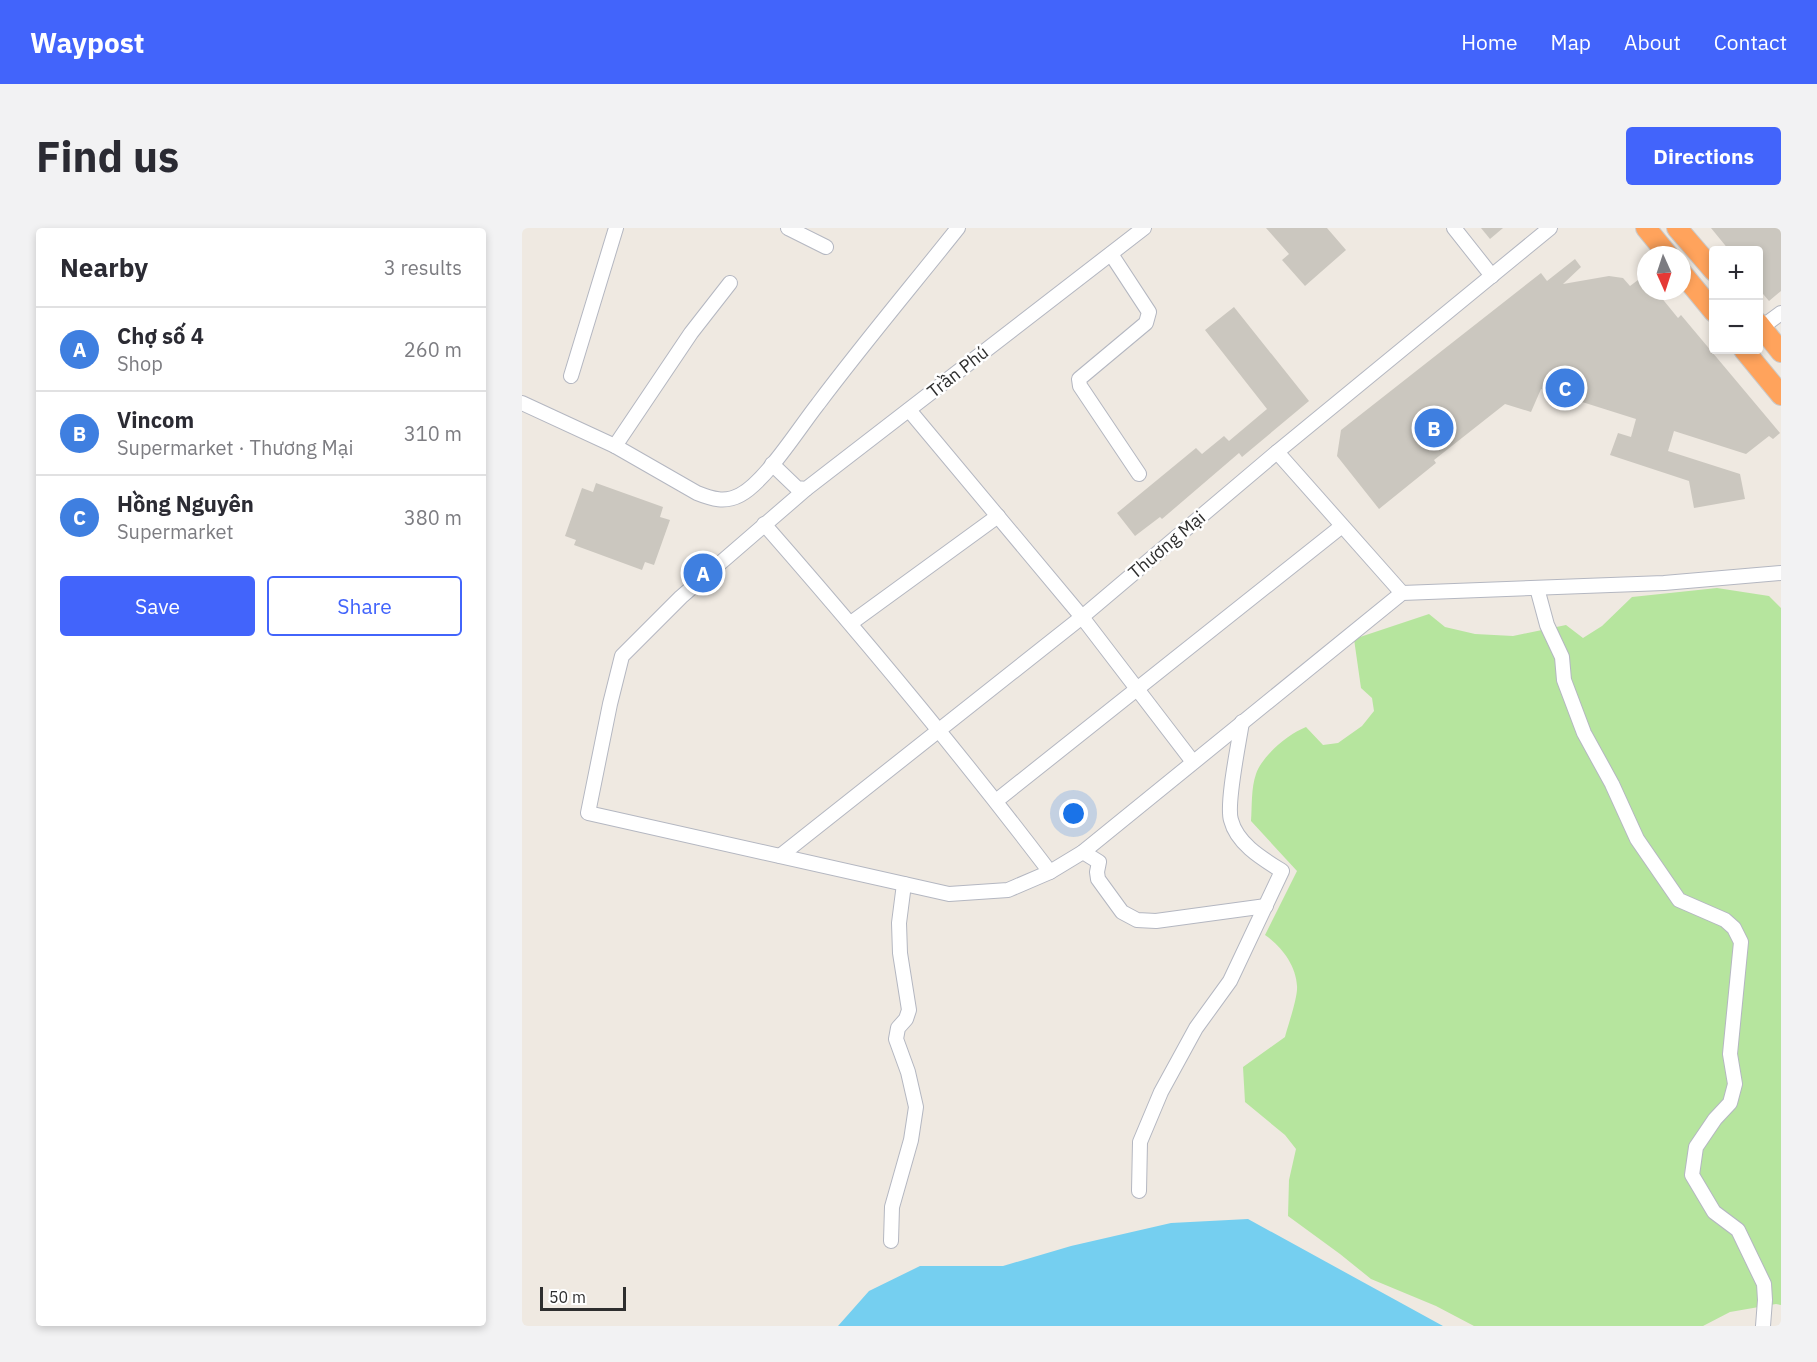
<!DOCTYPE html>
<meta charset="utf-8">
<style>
:root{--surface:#fff;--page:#f2f2f3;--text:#2b2b33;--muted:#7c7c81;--line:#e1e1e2;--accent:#4264fb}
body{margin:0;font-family:"IBM Plex Sans",sans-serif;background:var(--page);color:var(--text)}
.controls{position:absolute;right:18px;top:18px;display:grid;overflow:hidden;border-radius:6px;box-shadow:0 3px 9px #0003}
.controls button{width:54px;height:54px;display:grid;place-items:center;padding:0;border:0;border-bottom:2px solid var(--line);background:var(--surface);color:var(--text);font:30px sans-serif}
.compass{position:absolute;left:1115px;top:18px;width:54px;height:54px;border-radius:50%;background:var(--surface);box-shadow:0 3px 9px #0003;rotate:177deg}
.scale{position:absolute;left:18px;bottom:15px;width:86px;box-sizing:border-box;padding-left:6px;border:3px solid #2e2e2e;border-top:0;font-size:16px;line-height:21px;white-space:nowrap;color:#2e2e2e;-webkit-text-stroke:4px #fff;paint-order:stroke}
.you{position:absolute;left:552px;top:586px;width:21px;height:21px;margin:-15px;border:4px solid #fff;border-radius:50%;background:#1a73e8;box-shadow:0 0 0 9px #1a73e833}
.badge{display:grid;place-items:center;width:39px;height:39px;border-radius:50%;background:var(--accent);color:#fff;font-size:20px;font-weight:700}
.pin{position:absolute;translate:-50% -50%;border:3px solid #fff;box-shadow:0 2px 6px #0006}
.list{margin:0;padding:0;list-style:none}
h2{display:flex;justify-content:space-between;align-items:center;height:78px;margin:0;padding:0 24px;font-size:26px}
h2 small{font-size:20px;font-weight:400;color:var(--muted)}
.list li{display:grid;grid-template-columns:39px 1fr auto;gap:18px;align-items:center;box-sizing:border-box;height:84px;padding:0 24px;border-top:2px solid var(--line)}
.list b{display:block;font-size:22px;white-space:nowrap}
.list p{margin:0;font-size:20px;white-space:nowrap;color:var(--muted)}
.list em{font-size:20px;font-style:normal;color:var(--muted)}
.actions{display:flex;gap:12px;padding:18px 24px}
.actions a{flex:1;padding:14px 0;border:2px solid var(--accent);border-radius:6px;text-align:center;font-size:21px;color:var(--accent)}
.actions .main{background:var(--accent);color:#fff}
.map{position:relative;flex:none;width:1259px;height:1098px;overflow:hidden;border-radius:6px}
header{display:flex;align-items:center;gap:36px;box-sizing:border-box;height:84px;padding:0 30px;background:var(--accent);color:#fff}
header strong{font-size:28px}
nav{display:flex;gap:33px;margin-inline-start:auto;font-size:21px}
.intro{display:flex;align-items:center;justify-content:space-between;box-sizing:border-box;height:144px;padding:0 36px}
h1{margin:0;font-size:42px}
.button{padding:15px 27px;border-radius:6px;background:var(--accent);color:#fff;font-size:21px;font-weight:700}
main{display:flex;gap:36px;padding:0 36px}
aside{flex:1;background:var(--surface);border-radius:6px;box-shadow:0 3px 9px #0003}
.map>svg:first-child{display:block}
</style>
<header>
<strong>Waypost</strong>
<nav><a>Home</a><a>Map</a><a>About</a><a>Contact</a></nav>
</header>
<div class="intro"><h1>Find us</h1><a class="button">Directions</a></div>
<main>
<aside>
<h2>Nearby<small>3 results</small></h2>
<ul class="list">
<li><span class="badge" style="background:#3f7fe0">A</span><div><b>Chợ số 4</b><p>Shop</p></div><em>260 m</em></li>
<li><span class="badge" style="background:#3f7fe0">B</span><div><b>Vincom</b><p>Supermarket · Thương Mại</p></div><em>310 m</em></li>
<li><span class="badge" style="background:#3f7fe0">C</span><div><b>Hồng Nguyên</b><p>Supermarket</p></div><em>380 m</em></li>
</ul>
<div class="actions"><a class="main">Save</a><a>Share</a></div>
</aside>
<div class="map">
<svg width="1259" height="1098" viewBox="0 0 1259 1098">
<rect width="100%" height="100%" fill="#efe9e1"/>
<path fill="#b6e59e" d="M1195,360L1247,368L1259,380V1077L1254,1076L1208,1084L1181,1098H952L914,1078L849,1051L818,1026L766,988L767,952L774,921L763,907L723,874L721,839L763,809C766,797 776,769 775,758C774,737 759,718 743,707L775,643L729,593C730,579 729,560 734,546C740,528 766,506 784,499L801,517L816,515L840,498L852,483L850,470L839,460L832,411L907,386L923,399L953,406L991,408L1044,397L1061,410L1080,398L1110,369Z"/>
<polygon fill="#75cff0" points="726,991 921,1098 316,1098 347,1063 398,1038 481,1038 549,1018 649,995"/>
<g fill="#cbc7bf">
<polygon points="744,0 805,0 824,22 783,58 760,32 767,26"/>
<polygon points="959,0 981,0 968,11"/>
<polygon points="1189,0 1259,0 1259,63 1247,73 1236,60 1236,22 1207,22"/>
<polygon points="1053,31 1059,39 1041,56 1087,48 1101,50 1108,58 1124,46 1124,63 1134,63 1156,90 1159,87 1258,205 1251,211 1247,208 1224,226 1152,203 1146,223 1218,246 1223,271 1172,280 1167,253 1088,227 1096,205 1109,209 1114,191 1019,161 1009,184 983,176 912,232 914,235 857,281 815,228 819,202 1019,45 1025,53"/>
<polygon points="712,79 787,173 720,229 717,225 640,291 638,289 613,308 595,285 674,220 680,226 702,208 707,213 745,181 683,102"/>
<polygon points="74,255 141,279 138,289 148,292 132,337 123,334 120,342 52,317 54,312 43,308 60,260 71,264"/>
</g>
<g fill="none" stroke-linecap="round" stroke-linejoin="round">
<defs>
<g id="minor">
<polyline points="266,0 304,19"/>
<polyline points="932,0 970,48"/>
<polyline points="589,26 627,84 624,95 557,151 558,158 617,246"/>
<polyline points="1240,99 1259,85"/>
<polyline points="49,148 94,0"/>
<path d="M0,175L93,218L175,265C190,271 203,275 218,267C244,253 277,200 296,176C341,116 389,59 436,0"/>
<polyline points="387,182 560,389 671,534"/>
<polyline points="93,218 169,105 208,55"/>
<polyline points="755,224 880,365"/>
<polyline points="250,236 275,260 284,261 622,0"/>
<polyline points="284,261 159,369 100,428 88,476 66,585 427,666 486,662 528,644 561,624 880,365 1142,355 1259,345"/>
<path d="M242,296C341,409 437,524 528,644"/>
<polyline points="1015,360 1025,397 1040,429 1042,452 1062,505 1090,556 1115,611 1157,672 1203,692 1212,700 1219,714 1208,826 1213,856 1208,875 1193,891 1174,919 1170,947 1192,984 1216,1002 1242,1056 1243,1072 1241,1098"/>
<polyline points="329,395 476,288"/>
<polyline points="474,573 820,298"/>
<polyline points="561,624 577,634 575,644 576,651 600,684 615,692 634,693 744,678"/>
<polyline points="258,628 560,389 755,224 1028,0"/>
<path d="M617,963L618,914L639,864L674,800L708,753L760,643C741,631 715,616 709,592C704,576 717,514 720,494"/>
<polyline points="369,1013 370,979 389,912 394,879 386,844 374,811 376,800 384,791 387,782 378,725 377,695 382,656"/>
</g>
<g id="highway">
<polyline points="1124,0 1146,27"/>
<polyline points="1155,0 1192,43"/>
<polyline points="1160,45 1192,84"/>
<polyline points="1236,95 1259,124"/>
<polyline points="1222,122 1259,167"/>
</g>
</defs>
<use href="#minor" stroke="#b4b7c1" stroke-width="16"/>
<use href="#highway" stroke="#c9c9c9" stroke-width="22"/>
<use href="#minor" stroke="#fff" stroke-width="14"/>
<use href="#highway" stroke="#ffa35c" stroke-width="20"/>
</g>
<g text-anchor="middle" stroke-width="5" stroke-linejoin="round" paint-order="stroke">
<g font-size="18" fill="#2e2e2e" stroke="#fff">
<text transform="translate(436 144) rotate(-38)" y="6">Trần Phú</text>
<text transform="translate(645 317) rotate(-40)" y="6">Thương Mại</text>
</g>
</g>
</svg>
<div class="controls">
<button>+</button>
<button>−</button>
</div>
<svg class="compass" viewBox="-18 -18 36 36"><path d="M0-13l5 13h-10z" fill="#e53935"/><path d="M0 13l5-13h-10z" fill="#7c7c81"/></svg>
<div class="scale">50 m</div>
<div class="you"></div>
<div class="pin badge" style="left:181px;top:345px;background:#3f7fe0">A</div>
<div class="pin badge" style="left:912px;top:200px;background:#3f7fe0">B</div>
<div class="pin badge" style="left:1043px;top:160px;background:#3f7fe0">C</div>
</div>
</main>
